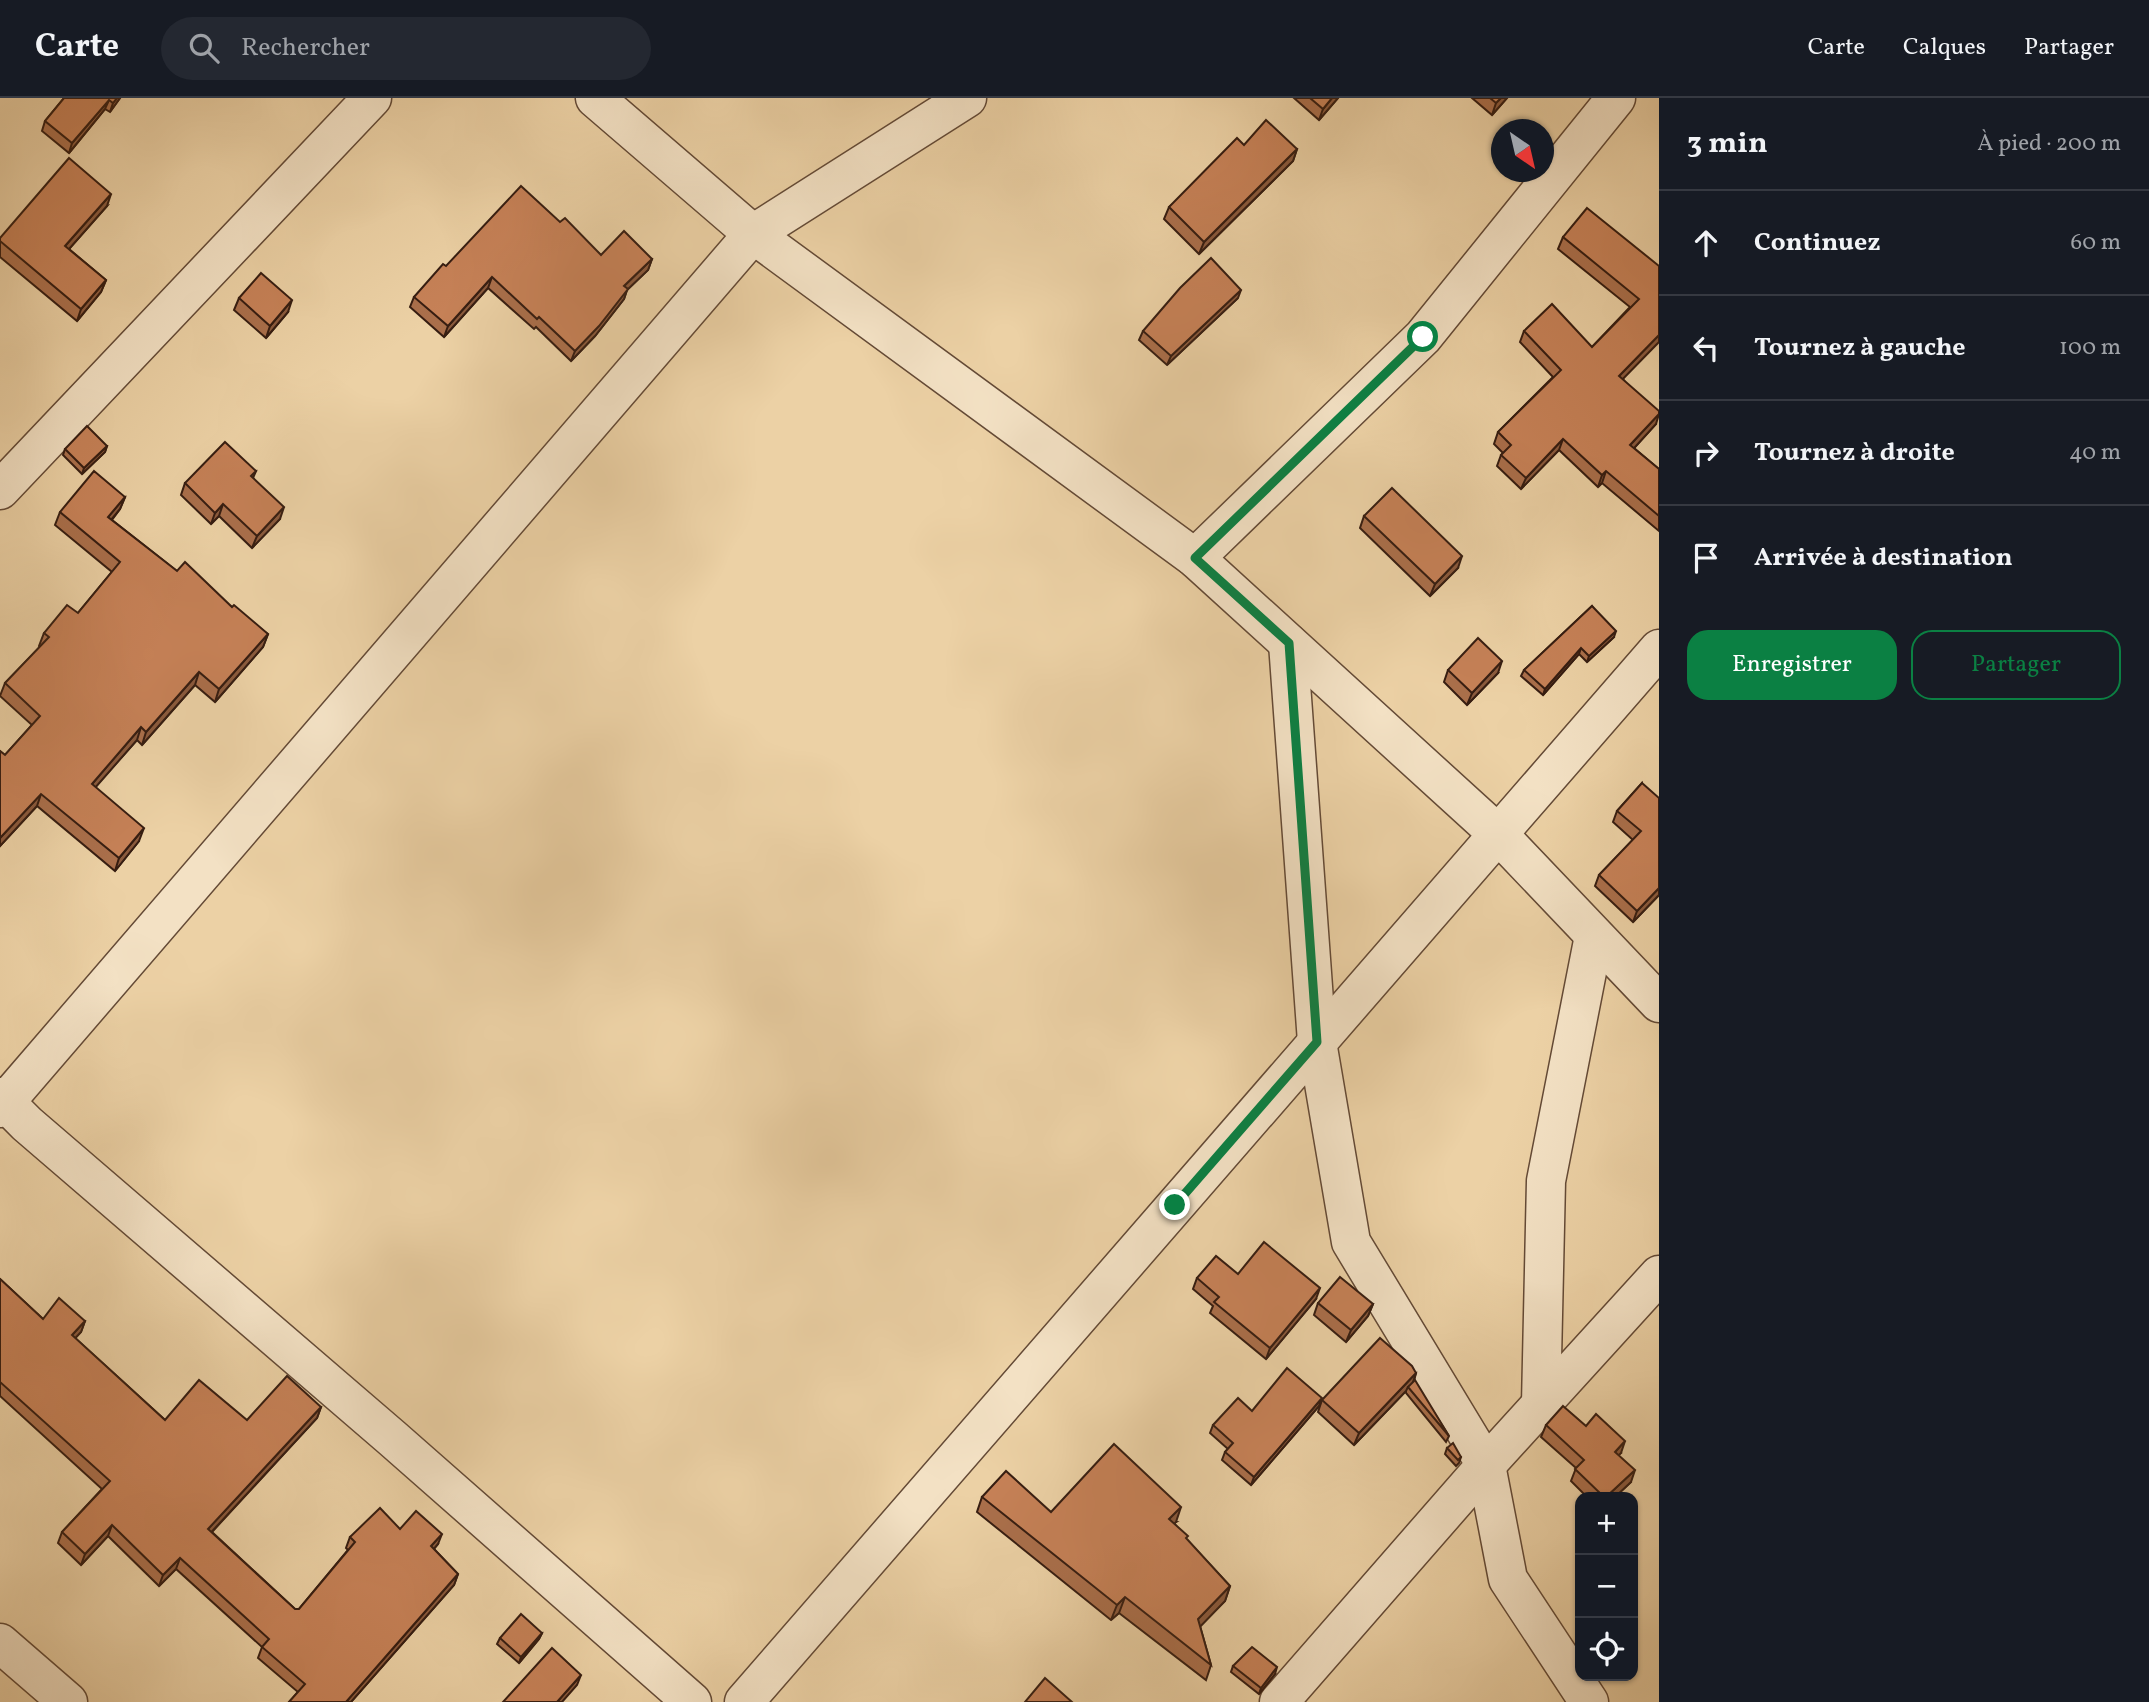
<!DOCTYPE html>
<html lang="fr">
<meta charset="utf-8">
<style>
:root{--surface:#171b24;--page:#242831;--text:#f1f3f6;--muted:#9ea1a6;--line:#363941;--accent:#0b8043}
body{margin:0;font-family:Vollkorn,serif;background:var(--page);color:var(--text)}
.controls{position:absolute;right:21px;bottom:21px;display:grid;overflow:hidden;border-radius:14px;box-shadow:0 2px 5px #0004}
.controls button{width:63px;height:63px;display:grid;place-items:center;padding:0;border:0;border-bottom:2px solid var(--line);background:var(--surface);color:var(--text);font:35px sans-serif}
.compass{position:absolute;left:1491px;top:21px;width:63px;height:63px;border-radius:50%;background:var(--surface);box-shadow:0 2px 5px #0004;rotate:146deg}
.stop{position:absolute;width:21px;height:21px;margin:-16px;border:5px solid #0b8043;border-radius:50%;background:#fff}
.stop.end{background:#0b8043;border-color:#fff;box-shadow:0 2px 7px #0008}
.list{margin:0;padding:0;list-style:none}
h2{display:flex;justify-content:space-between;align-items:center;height:91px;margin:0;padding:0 28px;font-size:30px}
h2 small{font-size:23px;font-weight:400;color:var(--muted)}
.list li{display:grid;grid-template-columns:46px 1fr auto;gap:21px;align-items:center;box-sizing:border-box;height:105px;padding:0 28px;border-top:2px solid var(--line)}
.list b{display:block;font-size:26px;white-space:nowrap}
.list em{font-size:23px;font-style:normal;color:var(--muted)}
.actions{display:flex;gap:14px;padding:21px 28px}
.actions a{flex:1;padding:16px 0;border:2px solid var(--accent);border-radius:21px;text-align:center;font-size:24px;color:var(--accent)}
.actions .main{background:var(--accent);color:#fff}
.icon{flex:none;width:38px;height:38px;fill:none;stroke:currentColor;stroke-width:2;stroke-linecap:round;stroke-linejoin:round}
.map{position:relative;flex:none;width:1659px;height:1604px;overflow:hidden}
header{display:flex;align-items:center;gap:42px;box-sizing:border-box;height:98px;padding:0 35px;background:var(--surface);border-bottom:2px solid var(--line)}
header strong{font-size:33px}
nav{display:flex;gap:38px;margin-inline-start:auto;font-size:24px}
.search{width:490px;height:63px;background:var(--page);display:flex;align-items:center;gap:18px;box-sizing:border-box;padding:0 24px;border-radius:38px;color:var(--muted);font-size:26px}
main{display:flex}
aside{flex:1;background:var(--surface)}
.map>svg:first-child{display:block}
</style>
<header>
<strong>Carte</strong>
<div class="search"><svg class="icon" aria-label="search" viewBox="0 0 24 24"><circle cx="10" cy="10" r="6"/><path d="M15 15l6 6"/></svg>Rechercher</div>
<nav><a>Carte</a><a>Calques</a><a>Partager</a></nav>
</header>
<main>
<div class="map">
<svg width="1659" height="1604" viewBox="0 0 1659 1604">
<rect width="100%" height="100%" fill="#ecd1a5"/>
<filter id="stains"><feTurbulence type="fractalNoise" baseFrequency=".00286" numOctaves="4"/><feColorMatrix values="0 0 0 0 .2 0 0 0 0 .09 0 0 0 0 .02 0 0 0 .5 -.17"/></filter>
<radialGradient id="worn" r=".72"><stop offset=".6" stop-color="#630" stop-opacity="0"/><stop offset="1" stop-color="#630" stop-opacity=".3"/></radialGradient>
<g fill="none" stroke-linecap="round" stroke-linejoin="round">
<defs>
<g id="street">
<polyline points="595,0 753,136 1195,460 1498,736 1659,905"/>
<polyline points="0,392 372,0"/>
<polyline points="1195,460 1423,239 1616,0"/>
<polyline points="1288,545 1317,944 1351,1144 1486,1367 1508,1481 1589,1604"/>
<polyline points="0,999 27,1026 392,1340 692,1604"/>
<polyline points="0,1010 753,136 967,0"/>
<polyline points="1541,1306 1546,1083 1594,838"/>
<polyline points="0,1545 68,1604"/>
<polyline points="744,1604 1659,551"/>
<polyline points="1279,1604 1486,1367 1659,1177"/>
</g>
</defs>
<use href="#street" stroke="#644a36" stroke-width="41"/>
<use href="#street" stroke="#f3e1c4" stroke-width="38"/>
</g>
<g fill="#aa6f4b" stroke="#361d11" stroke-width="2">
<polygon points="64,0 120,0 110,14 105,11 69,55 42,33 45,23"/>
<polygon points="1294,0 1338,0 1319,22"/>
<polygon points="1472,0 1507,0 1492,17"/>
<polygon points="1244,47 1297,51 1293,63 1199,156 1164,121 1169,109"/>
<polygon points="107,108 69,151 106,182 101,194 77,223 0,159 0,140"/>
<polygon points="560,124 601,157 652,161 648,172 627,192 624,201 595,238 571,263 536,229 534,231 488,190 444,239 410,209 414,199"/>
<polygon points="1563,139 1658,168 1623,281 1656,326 1634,350 1659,371 1659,433 1602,385 1598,389 1559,352 1521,391 1497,368 1501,357 1503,355 1494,346 1498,334 1553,279 1520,244 1524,233 1592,249 1630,209 1558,151"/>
<polygon points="239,200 288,214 266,240 234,212"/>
<polygon points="1238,200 1167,267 1139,242 1143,233"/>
<polygon points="107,348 105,354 82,376 63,357 65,351"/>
<polygon points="256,373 253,380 280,421 252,450 219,418 211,426 181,397 185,385"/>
<polygon points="125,399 120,411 112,422 177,473 232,509 268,536 263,549 215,604 195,587 142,647 137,642 95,689 139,743 115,773 37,708 0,748 0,653 5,657 32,627 0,598 5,585 40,549 39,548 44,535 78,515 112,474 55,427 60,414"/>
<polygon points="1364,418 1458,470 1430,498 1360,430"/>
<polygon points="1592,508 1614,539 1587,564 1579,556 1543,597 1521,578 1524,572"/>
<polygon points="1448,572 1498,575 1467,607 1444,584"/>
<polygon points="1642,685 1659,797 1633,824 1595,788 1599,777 1633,742 1613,724 1617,713"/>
<polygon points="1238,1176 1316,1201 1266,1261 1210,1215 1213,1208 1193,1191 1197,1180"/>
<polygon points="0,1181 43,1221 85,1223 81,1234 75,1240 165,1322 247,1322 321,1309 317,1320 212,1434 295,1511 299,1511 348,1452 346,1450 350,1439 400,1431 438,1446 434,1451 458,1476 454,1487 351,1604 289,1604 298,1594 258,1560 262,1549 176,1471 159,1488 108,1438 81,1467 58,1445 62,1434 102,1391 0,1298"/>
<polygon points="1318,1205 1373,1206 1368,1218 1346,1244 1314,1217"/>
<polygon points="1416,1275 1414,1283 1449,1338 1446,1344 1406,1295 1406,1293 1354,1347 1318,1314 1322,1302"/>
<polygon points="1319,1308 1251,1387 1222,1362 1225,1354 1228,1351 1210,1335 1213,1327 1252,1313"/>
<polygon points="1546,1327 1586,1328 1621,1355 1618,1357 1631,1384 1615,1399 1587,1399 1571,1383 1576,1370 1541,1339"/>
<polygon points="1447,1350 1461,1359 1459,1365 1456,1368 1445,1356"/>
<polygon points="982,1399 1051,1414 1176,1424 1174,1425 1187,1442 1230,1488 1225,1503 1200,1528 1211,1567 1206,1582 1119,1515 1111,1522 977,1414"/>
<polygon points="542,1535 539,1541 519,1565 497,1546 500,1540"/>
<polygon points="1233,1568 1275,1576 1259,1596 1231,1574"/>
</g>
<g fill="#8b5a3d" stroke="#361d11" stroke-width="2">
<polygon points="117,0 120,0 110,14 113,5"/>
<polygon points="1332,0 1338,0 1319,22 1323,11"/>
<polygon points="1501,0 1507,0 1492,17 1496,5"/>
<polygon points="109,2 105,11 69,55 72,45"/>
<polygon points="1297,51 1293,63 1199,156 1204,144"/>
<polygon points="111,96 107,108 61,160 65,148"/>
<polygon points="652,161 648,172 627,192 624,201 595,238 571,263 575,253 624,188"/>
<polygon points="492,179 488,190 444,239 448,228"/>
<polygon points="106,182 101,194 77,223 81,211"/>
<polygon points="1241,192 1238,200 1167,267 1171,258"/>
<polygon points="292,202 288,214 266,240 270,228"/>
<polygon points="1659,237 1659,244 1615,289 1619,278"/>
<polygon points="1659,316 1656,326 1626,359 1630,347"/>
<polygon points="1563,341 1559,352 1521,391 1526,380"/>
<polygon points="107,348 105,354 82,376 84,370"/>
<polygon points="1606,373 1602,385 1598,389 1602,377"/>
<polygon points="125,399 120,411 103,432 108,419"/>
<polygon points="223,406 219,418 211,426 215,415"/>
<polygon points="284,409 280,421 252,450 257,438"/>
<polygon points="1462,458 1458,470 1430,498 1435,486"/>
<polygon points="1616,533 1614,539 1587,564 1589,558"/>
<polygon points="268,536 263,549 215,604 219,591"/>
<polygon points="1581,550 1579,556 1543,597 1545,591"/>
<polygon points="1502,563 1498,575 1467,607 1472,595"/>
<polygon points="199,574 195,587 142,647 146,634"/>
<polygon points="141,629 137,642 87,699 92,686"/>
<polygon points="41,696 37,708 0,748 0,740"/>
<polygon points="144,730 139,743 115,773 119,760"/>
<polygon points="1659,790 1659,797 1633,824 1637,813"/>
<polygon points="1320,1190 1316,1201 1266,1261 1270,1250"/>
<polygon points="1373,1206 1368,1218 1346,1244 1351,1232"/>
<polygon points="85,1223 81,1234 68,1248 72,1237"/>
<polygon points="1416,1275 1412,1287 1408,1289 1406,1293 1354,1347 1359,1335"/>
<polygon points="1322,1300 1319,1308 1251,1387 1254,1379"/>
<polygon points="321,1309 317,1320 204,1442 208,1431"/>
<polygon points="1625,1343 1621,1355 1610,1366 1615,1354"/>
<polygon points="1635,1372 1631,1384 1615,1399 1606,1399"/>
<polygon points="1181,1409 1176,1424 1164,1436 1169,1421"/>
<polygon points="112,1427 108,1438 81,1467 85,1456"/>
<polygon points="442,1436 438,1446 427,1459 431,1448"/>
<polygon points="180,1460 176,1471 159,1488 163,1477"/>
<polygon points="458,1476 454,1487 351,1604 346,1604"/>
<polygon points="1230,1488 1225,1503 1193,1536 1198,1521"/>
<polygon points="1125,1499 1119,1515 1111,1522 1117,1507"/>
<polygon points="542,1535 539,1541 519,1565 521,1559"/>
<polygon points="1277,1569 1275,1576 1259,1596 1261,1590"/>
<polygon points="581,1577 577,1587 562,1604 557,1604"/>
</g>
<g fill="#c68157" stroke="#361d11" stroke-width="2">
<polygon points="64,0 117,0 113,5 109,2 72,45 45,23"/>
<polygon points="1310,0 1332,0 1323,11"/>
<polygon points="1490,0 1501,0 1496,5"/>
<polygon points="1266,22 1297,51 1204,144 1169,109 1237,40 1244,47"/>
<polygon points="69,60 111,96 65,148 106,182 81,211 0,143 0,140"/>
<polygon points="521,88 560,124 565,120 601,157 624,133 652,161 624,188 628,191 599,228 575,253 539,219 537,221 492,179 448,228 414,199 443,166 446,168"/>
<polygon points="1587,110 1659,168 1659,237 1619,278 1659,313 1659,316 1630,347 1659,371 1659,418 1606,373 1602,377 1563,341 1526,380 1501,357 1511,347 1498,334 1561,272 1524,233 1552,206 1592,249 1639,201 1563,139"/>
<polygon points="1211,160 1241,192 1171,258 1143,233 1180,190"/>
<polygon points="261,175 292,202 270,228 239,200"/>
<polygon points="87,328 107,348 84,370 65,351"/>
<polygon points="225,344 256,373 251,378 284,409 257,438 223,406 215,415 185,385"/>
<polygon points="94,373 125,399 108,419 177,473 185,464 232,509 234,507 268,536 219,591 199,574 146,634 141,629 92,686 144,730 119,760 41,696 0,740 0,653 5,657 40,618 5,585 49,539 44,535 67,507 78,515 120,464 60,414"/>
<polygon points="1392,390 1462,458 1435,486 1364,418"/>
<polygon points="1592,508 1616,533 1589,558 1581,550 1545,591 1524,572"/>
<polygon points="1478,540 1502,563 1472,595 1448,572"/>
<polygon points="1642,685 1659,700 1659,790 1637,813 1599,777 1641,733 1617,713"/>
<polygon points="1264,1144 1320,1190 1270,1250 1214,1204 1219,1199 1197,1180 1216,1158 1238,1176"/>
<polygon points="1340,1179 1373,1206 1351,1232 1318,1205"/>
<polygon points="0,1181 43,1221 59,1200 85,1223 72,1237 165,1322 199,1282 247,1322 287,1278 321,1309 208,1431 295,1511 299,1511 355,1444 350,1439 380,1410 400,1431 416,1413 442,1436 431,1448 458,1476 346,1604 289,1604 305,1586 262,1549 269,1541 180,1460 163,1477 112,1427 85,1456 62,1434 110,1383 0,1284"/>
<polygon points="1380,1240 1412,1268 1416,1275 1359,1335 1322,1302"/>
<polygon points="1287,1270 1322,1300 1254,1379 1225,1354 1233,1345 1213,1327 1238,1300 1252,1313"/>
<polygon points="1415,1282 1449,1338 1408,1289"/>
<polygon points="1563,1308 1586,1328 1596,1316 1625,1343 1615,1354 1635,1372 1606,1399 1604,1399 1575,1371 1584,1362 1546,1327"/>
<polygon points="1453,1345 1461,1359 1458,1362 1447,1350"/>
<polygon points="1114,1346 1181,1409 1169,1421 1188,1438 1186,1440 1230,1488 1198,1521 1211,1567 1125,1499 1117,1507 982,1399 1006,1373 1051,1414"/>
<polygon points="521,1516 542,1535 521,1559 500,1540"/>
<polygon points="1252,1549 1277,1569 1261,1590 1233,1568"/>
<polygon points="552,1550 581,1577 557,1604 503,1604"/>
<polygon points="1045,1580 1072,1604 1025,1604"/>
</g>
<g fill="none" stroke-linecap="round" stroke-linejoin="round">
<polyline stroke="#0b8043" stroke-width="9" points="1175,1107 1317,944 1289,545 1195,460 1423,239"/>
</g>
<rect width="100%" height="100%" filter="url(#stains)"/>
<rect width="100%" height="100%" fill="url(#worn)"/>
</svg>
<div class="controls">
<button>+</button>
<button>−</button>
<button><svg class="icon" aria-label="locate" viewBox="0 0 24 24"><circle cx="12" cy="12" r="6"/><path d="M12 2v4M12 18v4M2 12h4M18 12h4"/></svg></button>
</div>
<svg class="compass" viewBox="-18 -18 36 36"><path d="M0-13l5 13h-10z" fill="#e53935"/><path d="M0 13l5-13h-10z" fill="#9ea1a6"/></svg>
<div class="stop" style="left:1423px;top:239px"></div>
<div class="stop end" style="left:1175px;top:1107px"></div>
</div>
<aside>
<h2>3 min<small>À pied · 200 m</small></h2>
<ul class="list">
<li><svg class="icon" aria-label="ahead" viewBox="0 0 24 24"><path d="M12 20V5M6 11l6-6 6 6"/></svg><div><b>Continuez</b></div><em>60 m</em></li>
<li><svg class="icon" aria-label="left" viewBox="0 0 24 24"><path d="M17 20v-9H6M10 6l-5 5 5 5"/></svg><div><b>Tournez à gauche</b></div><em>100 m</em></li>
<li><svg class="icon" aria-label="right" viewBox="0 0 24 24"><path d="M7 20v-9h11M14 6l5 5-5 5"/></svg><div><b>Tournez à droite</b></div><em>40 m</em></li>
<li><svg class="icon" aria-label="arrive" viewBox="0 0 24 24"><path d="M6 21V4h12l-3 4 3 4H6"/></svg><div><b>Arrivée à destination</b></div></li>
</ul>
<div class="actions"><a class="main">Enregistrer</a><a>Partager</a></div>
</aside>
</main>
